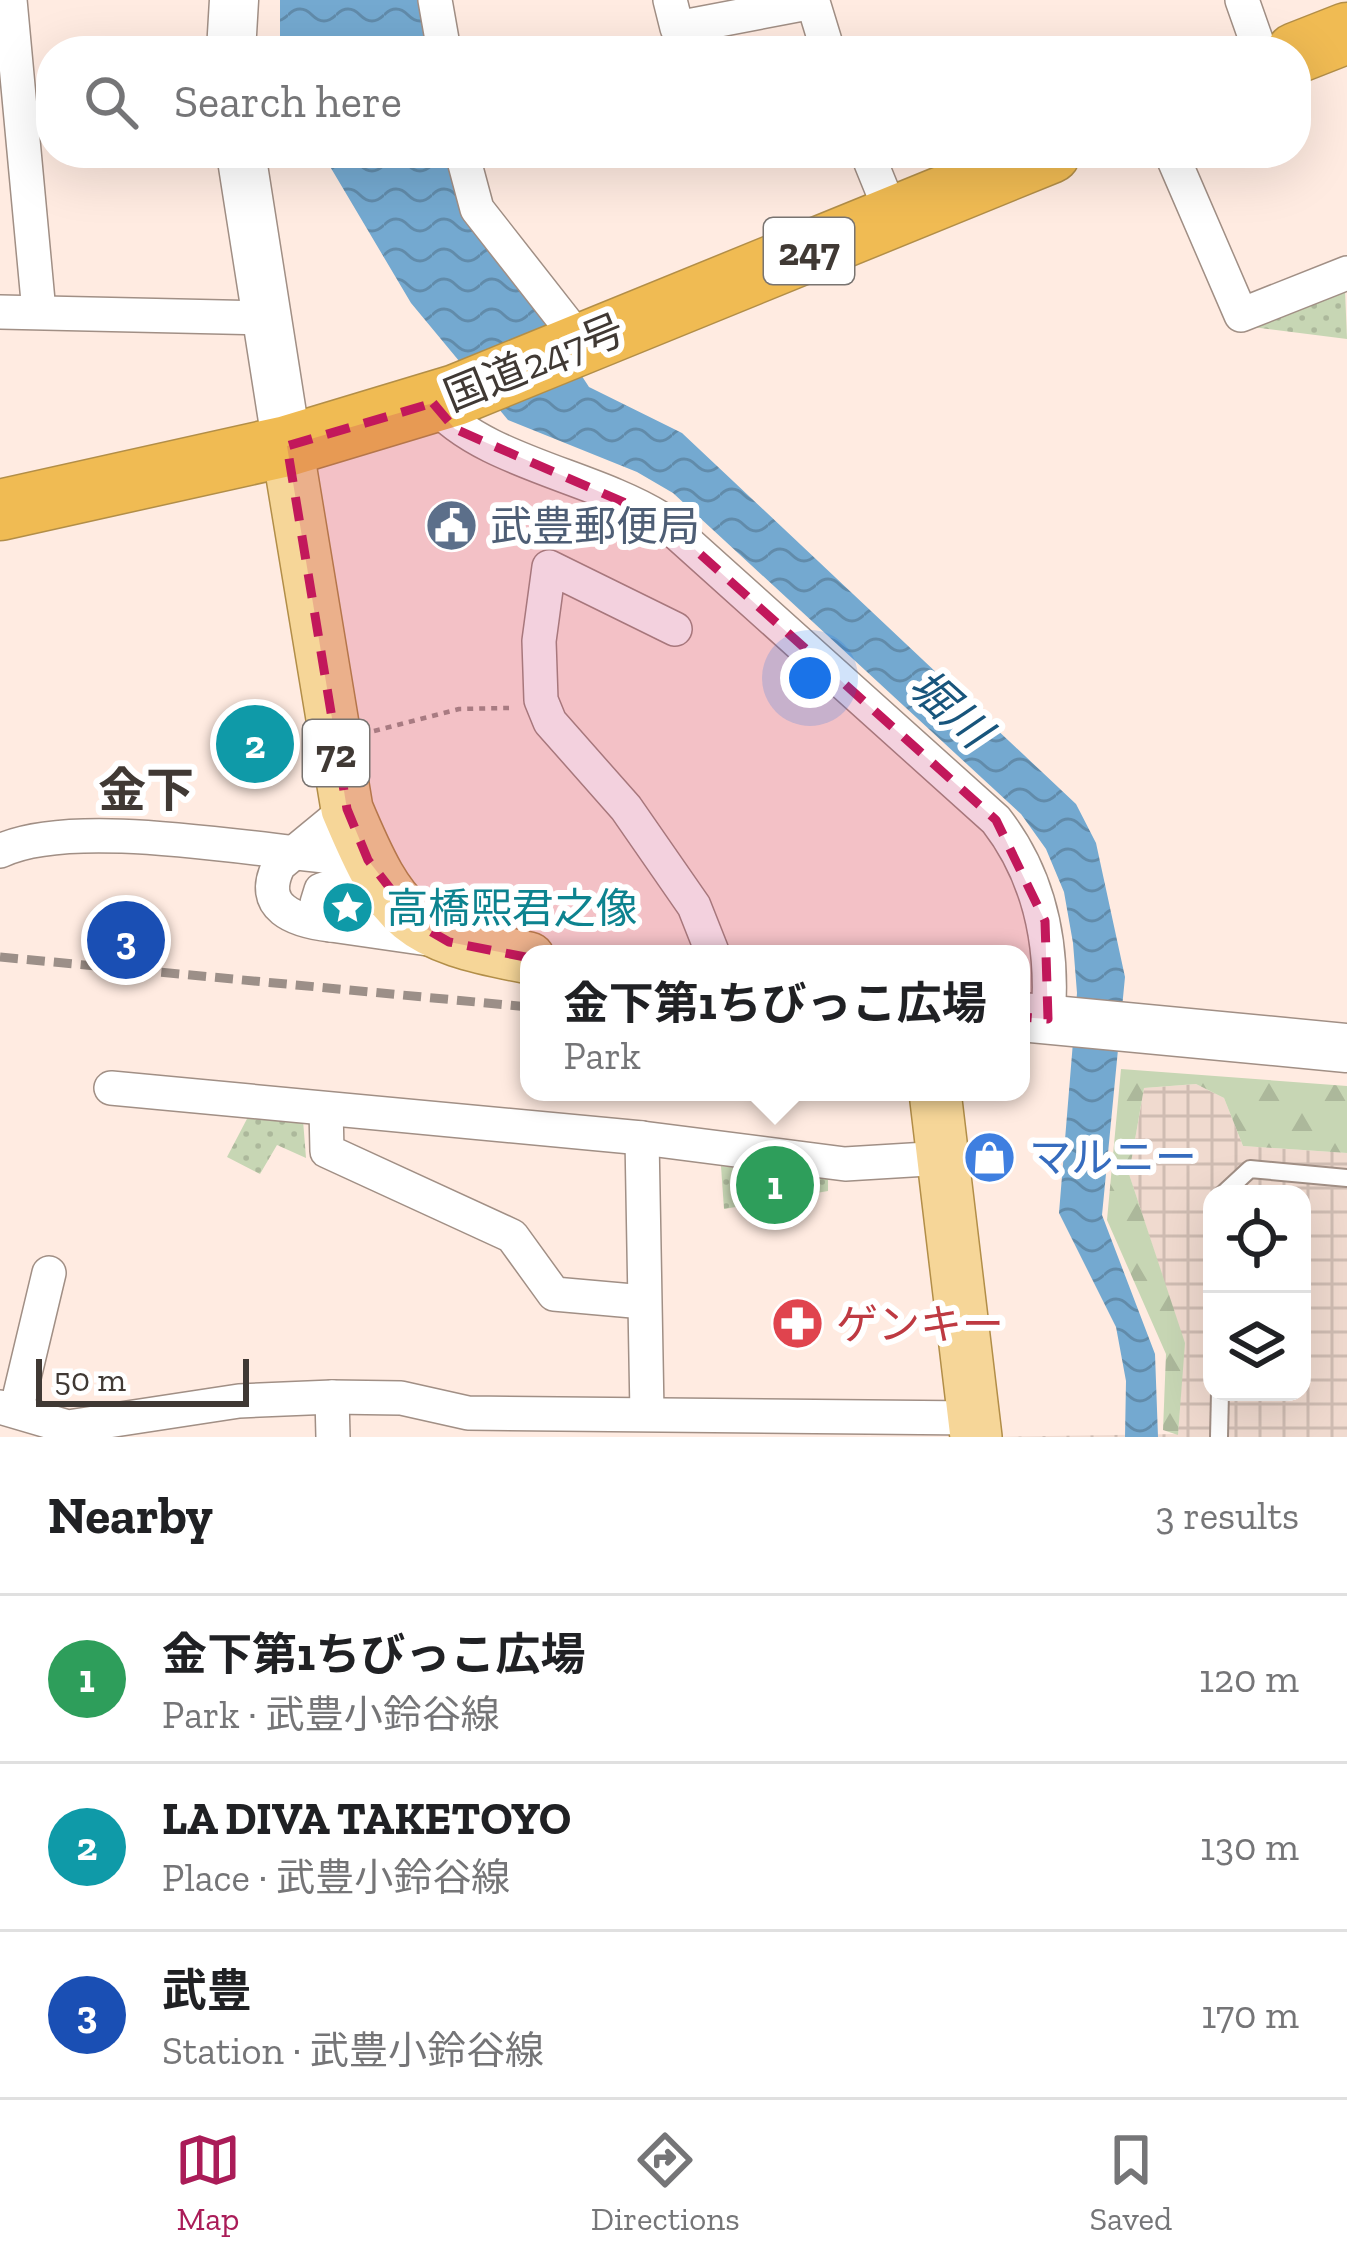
<!DOCTYPE html>
<meta charset="utf-8">
<style>
:root{--surface:#fff;--page:#f2f2f2;--text:#202124;--muted:#757577;--line:#e0e0e0;--accent:#aa1c58}
body{margin:0;font-family:"Zilla Slab","Noto Sans JP",serif;background:var(--page);color:var(--text)}
.controls{position:absolute;right:36px;bottom:36px;display:grid;overflow:hidden;border-radius:24px;box-shadow:0 12px 48px #0002}
.controls button{width:108px;height:108px;display:grid;place-items:center;padding:0;border:0;border-bottom:3px solid var(--line);background:var(--surface);color:var(--text);font:60px sans-serif}
.scale{position:absolute;left:36px;bottom:30px;width:213px;box-sizing:border-box;padding-left:12px;border:6px solid #403934;border-top:0;font-size:33px;line-height:42px;white-space:nowrap;color:#403934;-webkit-text-stroke:9px #fff;paint-order:stroke}
.you{position:absolute;left:810px;top:678px;width:42px;height:42px;margin:-30px;border:9px solid #fff;border-radius:50%;background:#1a73e8;box-shadow:0 0 0 18px #1a73e833}
.badge{display:grid;place-items:center;width:78px;height:78px;border-radius:50%;background:var(--accent);color:#fff;font-size:39px;font-weight:700}
.pin{position:absolute;translate:-50% -50%;border:6px solid #fff;box-shadow:0 3px 12px #0006}
.popup{position:absolute;left:520px;top:945px;width:510px;height:156px;box-sizing:border-box;display:grid;place-content:center;border-radius:24px;background:var(--surface);filter:drop-shadow(0 3px 9px #0005);font-size:39px;white-space:nowrap;color:var(--muted)}
.popup b{font-size:45px;color:var(--text)}
.popup::after{content:'';position:absolute;left:50%;top:100%;margin-left:-24px;border:24px solid transparent;border-top-color:var(--surface)}
.list{margin:0;padding:0;list-style:none}
h2{display:flex;justify-content:space-between;align-items:center;height:156px;margin:0;padding:0 48px;font-size:51px}
h2 small{font-size:39px;font-weight:400;color:var(--muted)}
.list li{display:grid;grid-template-columns:78px 1fr auto;gap:36px;align-items:center;box-sizing:border-box;height:168px;padding:0 48px;border-top:3px solid var(--line)}
.list b{display:block;font-size:45px;white-space:nowrap}
.list p{margin:0;font-size:39px;white-space:nowrap;color:var(--muted)}
.list em{font-size:39px;font-style:normal;color:var(--muted)}
.icon{flex:none;width:66px;height:66px;fill:none;stroke:currentColor;stroke-width:2;stroke-linecap:round;stroke-linejoin:round}
.map{position:relative;flex:none;width:1347px;height:1437px;overflow:hidden}
.search{position:absolute;background:var(--surface);box-shadow:0 12px 48px #0002;left:36px;right:36px;top:36px;height:132px;display:flex;align-items:center;gap:30px;box-sizing:border-box;padding:0 42px;border-radius:48px;color:var(--muted);font-size:45px}
.sheet{height:660px;background:var(--surface)}
nav{display:flex;justify-content:space-around;align-items:center;box-sizing:border-box;height:168px;border-top:3px solid var(--line);background:var(--surface);font-size:33px;color:var(--muted)}
nav a{display:grid;justify-items:center;gap:6px}
nav .on{color:var(--accent)}
.map>svg:first-child{display:block}
</style>
<div class="map">
<svg width="1347" height="1437" viewBox="0 0 1347 1437">
<defs>
<pattern id="industrial-grid" width="8" height="8" patternUnits="userSpaceOnUse" patternTransform="scale(3)"><rect width="8" height="8" fill="#f0dacf"/><path d="M0 4h8M4 0v8" fill="none" stroke="#cfbcb2"/></pattern>
<pattern id="forest-firs" width="22" height="20" patternUnits="userSpaceOnUse" patternTransform="scale(3)"><rect width="22" height="20" fill="#c7d6b4"/><path d="M5 1l3.5 6h-7zM16 11l3.5 6h-7z" fill="#acb89b"/></pattern>
<pattern id="park-dots" width="8" height="8" patternUnits="userSpaceOnUse" patternTransform="scale(3)"><rect width="8" height="8" fill="#c7d6b4"/><path d="M2 2h.1M6 6h.1" fill="none" stroke="#acb89b" stroke-width="1.8" stroke-linecap="round"/></pattern>
<pattern id="water-waves" width="16" height="10" patternUnits="userSpaceOnUse" patternTransform="scale(3)"><rect width="16" height="10" fill="#74a9d0"/><path d="M0 5q4-4 8 0t8 0" fill="none" stroke="#618baa"/></pattern>
</defs>
<rect width="100%" height="100%" fill="#ffebe1"/>
<path fill="url(#industrial-grid)" fill-rule="evenodd" d="M1196,1084L1224,1098L1243,1146L1347,1153V1437H992L1178,1434L1184,1343L1129,1174L1144,1088ZM1212,1194H1302V1392H1212Z"/>
<polygon fill="url(#forest-firs)" points="1121,1069 1347,1086 1347,1153 1243,1146 1224,1098 1196,1084 1144,1088 1129,1174 1185,1343 1178,1435 1163,1430 1166,1354 1107,1220"/>
<g fill="url(#park-dots)">
<polygon points="1345,290 1347,339 1252,327"/>
<polygon points="249,1115 303,1120 306,1158 277,1145 260,1174 227,1157"/>
<polygon points="721,1166 828,1179 828,1191 724,1209"/>
</g>
<g fill="url(#water-waves)">
<polygon points="280,0 419,0 431,51 280,51"/>
<polygon points="322,153 455,153 465,197 589,387 682,433 1076,804 1096,843 1125,977 1102,1215 1155,1354 1158,1437 1125,1437 1126,1381 1116,1327 1059,1213 1077,993 1073,943 1064,892 1046,849 1021,814 673,493 637,472 508,420 411,303"/>
</g>
<g fill="none" stroke-linecap="round" stroke-linejoin="round">
<defs>
<g id="lane">
<polyline points="1223,1194 1250,1169 1347,1178"/>
<polyline points="1219,1437 1220,1392"/>
</g>
<g id="street">
<polyline points="10,0 39,312"/>
<polyline points="435,0 444,51"/>
<polyline points="670,0 677,28 813,2 828,51"/>
<polyline points="1242,0 1260,51"/>
<polyline points="462,153 477,209 582,343"/>
<polyline points="867,153 893,217"/>
<polyline points="1171,153 1241,315 1347,273"/>
<polyline points="0,312 267,318"/>
<path d="M433,403C481,461 593,476 660,518L996,820C1041,878 1054,946 1048,1019"/>
<polyline points="675,629 549,567 539,641 541,700 550,722 626,808 694,906 713,954"/>
<path d="M0,851C78,814 275,855 368,860"/>
<polyline points="393,898 345,882 321,890 317,903 331,925 435,940"/>
<path d="M331,925C295,921 257,908 279,865L347,809"/>
<polyline points="111,1088 642,1138 845,1164 944,1158"/>
<polyline points="326,1109 327,1151 512,1236 554,1294 644,1302"/>
<polyline points="642,1138 647,1413"/>
<polyline points="332,1397 333,1437"/>
<polyline points="0,1407 68,1427 239,1401 332,1397 401,1398 468,1413 974,1418"/>
<polyline points="16,1411 49,1273"/>
</g>
<g id="secondary">
<polyline points="231,51 234,0"/>
<polyline points="241,153 287,446"/>
<polyline points="1021,1017 1347,1048"/>
</g>
<g id="primary">
<path d="M287,446L347,809C394,921 410,935 529,958"/>
<polyline points="935,1092 976,1437"/>
</g>
<g id="highway">
<polyline points="1296,53 1347,33"/>
<polyline points="0,510 287,446 456,395 1050,153"/>
</g>
</defs>
<use href="#lane" stroke="#a18f85" stroke-width="20"/>
<use href="#street" stroke="#a18f85" stroke-width="36"/>
<use href="#secondary" stroke="#a18f85" stroke-width="51"/>
<use href="#primary" stroke="#b28e48" stroke-width="54"/>
<use href="#highway" stroke="#b28e48" stroke-width="63"/>
<polyline stroke="#a2948c" stroke-width="4.5" stroke-dasharray="6 6" stroke-linecap="butt" points="374,731 459,709 509,708"/>
<use href="#lane" stroke="#fff" stroke-width="16"/>
<use href="#street" stroke="#fff" stroke-width="33"/>
<use href="#secondary" stroke="#fff" stroke-width="48"/>
<use href="#primary" stroke="#f6d698" stroke-width="51"/>
<use href="#highway" stroke="#f0bb53" stroke-width="60"/>
<polyline stroke="#9c8f88" stroke-width="9" stroke-dasharray="18 9" stroke-linecap="butt" points="0,957 529,1007"/>
</g>
<path fill="#c2185b" fill-opacity="0.2" stroke="#c2185b" stroke-width="9" stroke-dasharray="24 15" stroke-linejoin="round" d="M433,403L455,429L660,518L996,820L1045,921L1048,1019L718,995L449,942L418,924L368,860L347,809L287,446Z"/>
<defs>
<symbol id="civic-disc" viewBox="-11 -11 22 22"><circle r="9.5" fill="#5c6f8a" stroke="#fff"/><path d="M-.6-6.5H3V-4.5H.6V-3L4-1V1h2V6H-6V1h2V-1L-.6-3ZM-1.2 2.5V6h2.4V2.5Z" fill="#fff"/></symbol>
<symbol id="sight-disc" viewBox="-11 -11 22 22"><circle r="9.5" fill="#0f9aa8" stroke="#fff"/><path d="M0-6L1.8-2.2L6-1.7L2.9 1.2L3.7 5.4L0 3.3L-3.7 5.4L-2.9 1.2L-6-1.7L-1.8-2.2Z" fill="#fff"/></symbol>
<symbol id="shop-disc" viewBox="-11 -11 22 22"><circle r="9.5" fill="#3f7fe0" stroke="#fff"/><path d="M-5-2.5h2.3a2.7 3.5 0 0 1 5.4 0H5L5.5 6h-11ZM-1.5-2.5h3a1.5 2.3 0 0 0-3 0Z" fill="#fff"/></symbol>
<symbol id="pharmacy-disc" viewBox="-11 -11 22 22"><circle r="9.5" fill="#e0444e" stroke="#fff"/><path d="M-2-6h4v4h4v4h-4v4h-4v-4h-4v-4h4Z" fill="#fff"/></symbol>
</defs>
<g fill-rule="evenodd">
<use href="#civic-disc" x="422" y="496" width="59" height="59"/>
<use href="#sight-disc" x="318" y="878" width="59" height="59"/>
<use href="#shop-disc" x="960" y="1128" width="59" height="59"/>
<use href="#pharmacy-disc" x="768" y="1294" width="59" height="59"/>
</g>
<g text-anchor="middle" stroke-width="12" stroke-linejoin="round" paint-order="stroke">
<g fill="#fff" stroke="#797471" stroke-width="3">
<rect x="764" y="218" width="90" height="66" rx="9"/>
<rect x="303" y="720" width="66" height="66" rx="9"/>
</g>
<g font-size="39" font-weight="bold" fill="#403934">
<text x="809" y="265">247</text>
<text x="336" y="767">72</text>
</g>
<g font-size="42" fill="#403934" stroke="#fff">
<text transform="translate(534 362) rotate(-22)" y="15">国道247号</text>
</g>
<g font-size="42" fill="#4e5e75" stroke="#fff" text-anchor="start">
<text x="490" y="541">武豊郵便局</text>
</g>
<g font-size="42" fill="#0d838f" stroke="#fff" text-anchor="start">
<text x="386" y="923">高橋煕君之像</text>
</g>
<g font-size="42" fill="#366cbe" stroke="#fff" text-anchor="start">
<text x="1029" y="1172">マルニー</text>
</g>
<g font-size="42" fill="#be3a42" stroke="#fff" text-anchor="start">
<text x="836" y="1339">ゲンキー</text>
</g>
<g font-size="45" font-style="italic" fill="#18557c" stroke="#fff">
<text transform="translate(950 708) rotate(42)" y="16">堀川</text>
</g>
<g font-size="48" font-weight="bold" fill="#403934" stroke="#fff">
<text x="146" y="807">金下</text>
</g>
</g>
</svg>
<div class="controls">
<button><svg class="icon" aria-label="locate" viewBox="0 0 24 24"><circle cx="12" cy="12" r="6"/><path d="M12 2v4M12 18v4M2 12h4M18 12h4"/></svg></button>
<button><svg class="icon" aria-label="layers" viewBox="0 0 24 24"><path d="M12 4l9 5-9 5-9-5zM3 14l9 5 9-5"/></svg></button>
</div>
<div class="scale">50 m</div>
<div class="you"></div>
<div class="pin badge" style="left:775px;top:1185px;background:#2e9e5b">1</div>
<div class="popup"><b>金下第1ちびっこ広場</b>Park</div>
<div class="pin badge" style="left:255px;top:744px;background:#0f9aa8">2</div>
<div class="pin badge" style="left:126px;top:940px;background:#1a4fb4">3</div>
<div class="search"><svg class="icon" aria-label="search" viewBox="0 0 24 24"><circle cx="10" cy="10" r="6"/><path d="M15 15l6 6"/></svg>Search here</div>
</div>
<section class="sheet">
<h2>Nearby<small>3 results</small></h2>
<ul class="list">
<li><span class="badge" style="background:#2e9e5b">1</span><div><b>金下第1ちびっこ広場</b><p>Park · 武豊小鈴谷線</p></div><em>120 m</em></li>
<li><span class="badge" style="background:#0f9aa8">2</span><div><b>LA DIVA TAKETOYO</b><p>Place · 武豊小鈴谷線</p></div><em>130 m</em></li>
<li><span class="badge" style="background:#1a4fb4">3</span><div><b>武豊</b><p>Station · 武豊小鈴谷線</p></div><em>170 m</em></li>
</ul>
</section>
<nav>
<a class="on"><svg class="icon" aria-label="map" viewBox="0 0 24 24"><path d="M3 6l6-2 6 2 6-2v14l-6 2-6-2-6 2zM9 4v14M15 6v14"/></svg>Map</a>
<a><svg class="icon" aria-label="directions" viewBox="0 0 24 24"><path d="M12 3l9 9-9 9-9-9zM9 14v-3h6M13 9l2 2-2 2"/></svg>Directions</a>
<a><svg class="icon" aria-label="saved" viewBox="0 0 24 24"><path d="M7 4h10v16l-5-4-5 4z"/></svg>Saved</a>
</nav>
